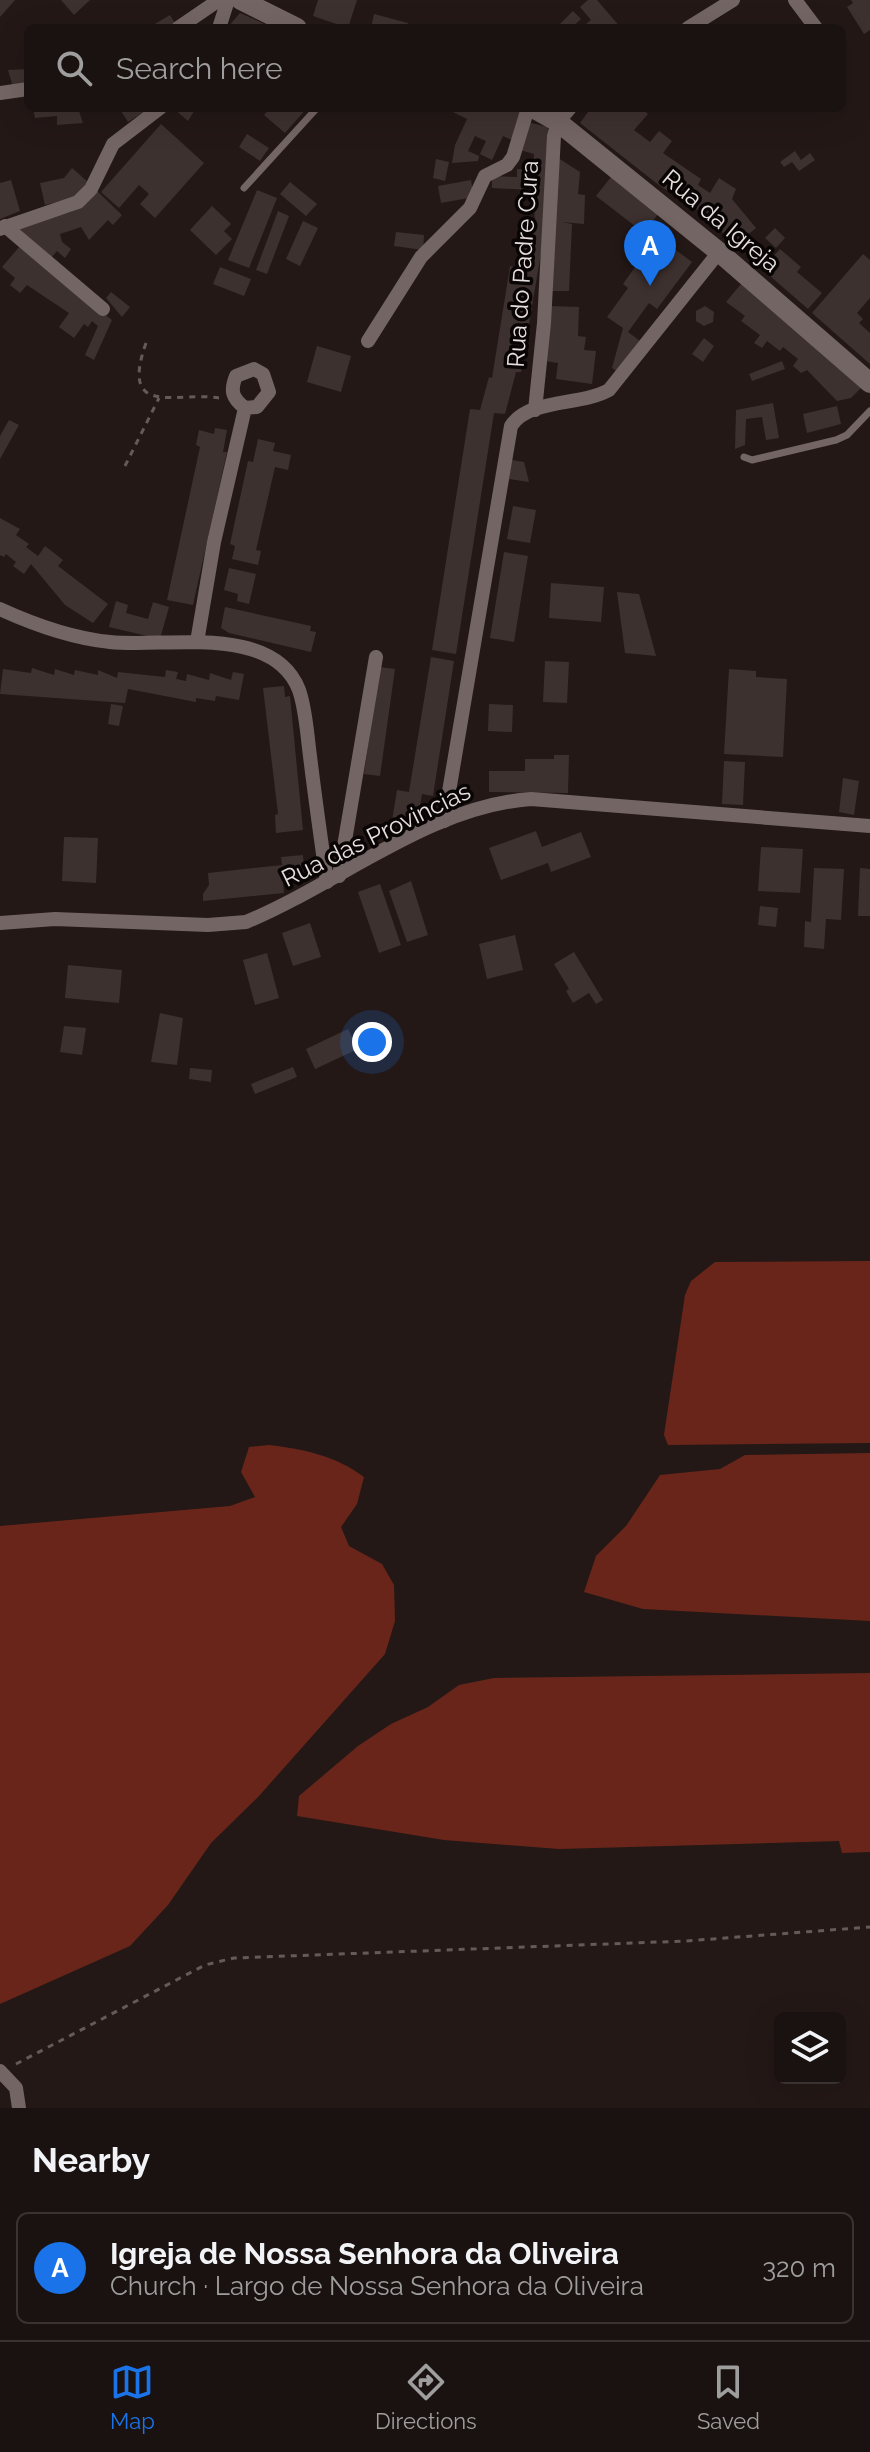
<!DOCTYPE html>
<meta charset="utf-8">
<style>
:root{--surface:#1a1210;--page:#231b19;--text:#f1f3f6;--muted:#9f9e9f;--line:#383230;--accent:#1a73e8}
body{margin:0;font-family:Raleway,sans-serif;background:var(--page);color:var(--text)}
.controls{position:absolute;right:24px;bottom:24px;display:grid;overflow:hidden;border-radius:12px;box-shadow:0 8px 32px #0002}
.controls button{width:72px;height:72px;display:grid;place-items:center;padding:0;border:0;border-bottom:2px solid var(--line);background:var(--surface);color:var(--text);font:40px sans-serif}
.you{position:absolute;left:372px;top:1042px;width:28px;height:28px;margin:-20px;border:6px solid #fff;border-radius:50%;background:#1a73e8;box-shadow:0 0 0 12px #1a73e833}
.badge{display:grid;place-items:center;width:52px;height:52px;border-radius:50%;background:var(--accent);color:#fff;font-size:26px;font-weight:700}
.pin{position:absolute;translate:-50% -66px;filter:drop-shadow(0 2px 4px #0008)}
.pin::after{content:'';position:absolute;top:42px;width:28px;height:24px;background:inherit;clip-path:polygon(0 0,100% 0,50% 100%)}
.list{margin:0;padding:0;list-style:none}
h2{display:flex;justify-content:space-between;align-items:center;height:104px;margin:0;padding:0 32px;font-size:34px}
h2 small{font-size:26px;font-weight:400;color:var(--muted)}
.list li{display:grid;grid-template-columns:52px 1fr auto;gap:24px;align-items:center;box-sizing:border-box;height:112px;margin:0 16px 16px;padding:0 16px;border:2px solid var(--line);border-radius:12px}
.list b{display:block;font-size:30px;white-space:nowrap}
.list p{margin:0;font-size:26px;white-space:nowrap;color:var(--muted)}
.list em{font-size:26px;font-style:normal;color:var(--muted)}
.icon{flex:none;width:44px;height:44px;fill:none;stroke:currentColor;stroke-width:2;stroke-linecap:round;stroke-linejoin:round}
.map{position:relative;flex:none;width:870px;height:2108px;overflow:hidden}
.search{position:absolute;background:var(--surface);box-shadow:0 8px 32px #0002;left:24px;right:24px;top:24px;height:88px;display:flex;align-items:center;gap:20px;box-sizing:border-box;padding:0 28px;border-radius:12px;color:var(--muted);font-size:30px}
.sheet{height:232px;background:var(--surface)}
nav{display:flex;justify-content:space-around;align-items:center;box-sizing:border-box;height:112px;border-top:2px solid var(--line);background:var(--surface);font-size:22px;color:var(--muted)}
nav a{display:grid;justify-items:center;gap:4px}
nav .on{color:var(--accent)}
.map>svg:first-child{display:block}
</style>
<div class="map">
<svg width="870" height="2108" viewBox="0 0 870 2108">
<rect width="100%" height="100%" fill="#231816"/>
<g fill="#6a251a">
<polygon points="870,1261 870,1443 668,1445 664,1435 685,1295 691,1281 715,1262"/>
<path d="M269,1445C304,1449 336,1456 364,1477L357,1504L341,1527L349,1546L382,1564L394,1585L395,1621L385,1654L259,1796L211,1843L168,1905L130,1946L0,2004V1526L230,1506L255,1497L241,1472L249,1447Z"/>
<polygon points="870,1453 870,1621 643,1609 584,1592 596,1556 626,1526 660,1475 720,1469 745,1455"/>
<polygon points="870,1673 870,1852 842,1853 839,1841 559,1849 444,1840 297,1816 299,1796 358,1746 391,1724 428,1707 459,1685 494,1678"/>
</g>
<g fill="#3d312f">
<polygon points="0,0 15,0 0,17"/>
<polygon points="61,0 90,0 74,15"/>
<polygon points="318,0 357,0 348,28 313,16"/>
<polygon points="588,0 597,0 621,28 581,28 591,20 580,7"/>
<polygon points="851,0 870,0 870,30 864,34 847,7 853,3"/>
<polygon points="573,11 581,19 571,28 562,28 559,25"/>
<polygon points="240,13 258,21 272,28 227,28"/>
<polygon points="374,14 408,23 407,28 371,28"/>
<polygon points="170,15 176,25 148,28"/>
<polygon points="28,69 28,86 13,87 8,70"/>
<polygon points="33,108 78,108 83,123 57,125 57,116 35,118"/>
<polygon points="119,108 150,108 128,122"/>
<polygon points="173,108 196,108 188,121"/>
<polygon points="270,108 307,108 285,133 264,115"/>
<polygon points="445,108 511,108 520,112 514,141 503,136 492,160 480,154 486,141 475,136 468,151 479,156 478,161 452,163 455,145 467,119"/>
<polygon points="591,108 641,108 648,114 634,130 650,142 659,131 672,141 663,153 701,179 698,185 710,193 719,178 736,189 732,199 756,228 734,246 710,218 660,186 580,123"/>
<polygon points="527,122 548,127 542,247 521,372 516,372 505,414 494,413 456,654 432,650 470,409 480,410 489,377 492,378 510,266 518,268 523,219 535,220 532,190 492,188 492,176 517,177 517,169 533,170 534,154 520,150"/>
<polygon points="161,124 204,163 155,218 140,204 149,194 139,185 119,208 101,192"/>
<polygon points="247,134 269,148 260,161 239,147"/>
<polygon points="795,151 801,160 810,153 815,160 799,171 792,162 784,167 780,162"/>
<polygon points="555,156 580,172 578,194 585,195 584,224 562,222 572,224 569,291 548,291"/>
<polygon points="436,159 449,162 445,181 433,178"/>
<polygon points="72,168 88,182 74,198 45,205 40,183 64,178"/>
<polygon points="611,177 658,214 644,233 596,196"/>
<polygon points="11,180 20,211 0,219 0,183"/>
<polygon points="471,180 474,197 441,203 438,186"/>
<polygon points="290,182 317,204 306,216 280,194"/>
<polygon points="257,190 277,198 249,268 228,260"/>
<polygon points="97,191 122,215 113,225 108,220 89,240 81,227 60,234 62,242 71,249 65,258 57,251 49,260 15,227 71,212"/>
<polygon points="212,206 231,224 224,231 232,239 216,255 190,230"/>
<polygon points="278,211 289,216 267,274 256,270"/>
<polygon points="303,221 318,228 300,266 286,259"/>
<polygon points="775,228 785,238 776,248 765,238"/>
<polygon points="396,232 424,235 423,250 394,246"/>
<polygon points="657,236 692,262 657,309 649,303 628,332 640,341 618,372 612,368 623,328 607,317 628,288 623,284"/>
<polygon points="20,246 112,320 94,360 85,355 98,326 92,321 88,327 84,324 74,338 59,327 69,313 27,285 20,293 10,285 15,278 2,267"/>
<polygon points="780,249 801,267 797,272 822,293 808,309 762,269"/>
<polygon points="863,254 870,260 870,298 857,313 863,319 859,323 870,333 870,364 812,313"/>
<polygon points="220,267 251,279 244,296 213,284"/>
<polygon points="741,284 861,388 851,398 837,401 807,370 801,373 793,366 798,359 783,347 780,351 767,341 762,348 754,343 760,335 741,321 745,316 726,302"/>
<polygon points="111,292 130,307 122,317 106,298"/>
<polygon points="548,306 579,307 578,336 586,337 584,350 596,351 592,384 556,379 558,363 544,361"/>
<polygon points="705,306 714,312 713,322 704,326 696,321 696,311"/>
<polygon points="704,338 714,346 703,362 692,354"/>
<polygon points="317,346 351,356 341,392 307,382"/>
<polygon points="782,361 785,369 752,381 749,374"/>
<polygon points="773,403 779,438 766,440 762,417 746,419 745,445 735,449 736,410"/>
<polygon points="837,406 841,424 807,433 803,414"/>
<polygon points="9,420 19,425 0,459 0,436"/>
<polygon points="215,428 227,430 223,452 227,452 193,605 167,600 200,447 196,445 199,430 214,434"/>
<polygon points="258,439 275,443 273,451 291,455 288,470 275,467 256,550 261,551 258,565 232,559 235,546 230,544 248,461 253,462"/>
<polygon points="512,460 524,462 529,482 509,479"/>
<polygon points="513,506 536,510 530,543 507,539"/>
<polygon points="0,518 20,529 16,535 29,544 26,547 38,556 45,546 63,560 58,566 108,604 93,623 65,605 31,564 24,574 13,566 16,562 6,554 4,557 0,555"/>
<polygon points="504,552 528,556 514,642 490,638"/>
<polygon points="229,568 256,574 249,604 237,601 238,594 224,590"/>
<polygon points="551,583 604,587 601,622 549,618"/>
<polygon points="617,592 639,594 656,656 625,653"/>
<polygon points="116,601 128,605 126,613 148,619 153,602 169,607 160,639 109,627"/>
<polygon points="225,607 311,626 310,631 316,632 311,652 229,633 221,628"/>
<polygon points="431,657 454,661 433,796 422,794 417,825 392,821 397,790 409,792"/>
<polygon points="545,661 569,662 567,703 543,702"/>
<polygon points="379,667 395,669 380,776 364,774"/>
<polygon points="32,668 54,675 55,669 74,675 75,670 98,675 98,670 117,678 118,672 165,677 166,670 178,672 176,679 186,681 187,674 209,680 210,673 231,680 233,672 244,674 239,700 216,696 215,701 196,698 196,702 128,689 125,703 0,694 3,669 31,673"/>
<polygon points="729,669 756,671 756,677 787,679 783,757 724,754"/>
<polygon points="284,686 285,697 290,696 303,830 276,833 275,815 278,814 263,688"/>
<polygon points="111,704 123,706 119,726 108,724"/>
<polygon points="489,704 513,705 512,732 488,731"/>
<polygon points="554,755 569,755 568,793 489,792 489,771 525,771 525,759 554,759"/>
<polygon points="724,761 745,762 743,805 722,804"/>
<polygon points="843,778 859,781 854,815 839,812"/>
<polygon points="536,831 542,847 581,832 591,857 551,872 548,863 501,880 489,848"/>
<polygon points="64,837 98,838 96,883 62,881"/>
<polygon points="761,847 803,849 800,893 758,891"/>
<polygon points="303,855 305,880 283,882 284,893 203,901 203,894 209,885 208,873 282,865 281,857"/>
<polygon points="814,868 844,869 841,920 826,919 824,949 804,947 805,921 811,922"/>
<polygon points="860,868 870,869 870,916 858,916"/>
<polygon points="411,881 428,935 407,942 389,891"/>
<polygon points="380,884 401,945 379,953 358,892"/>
<polygon points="760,906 778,908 776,927 758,925"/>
<polygon points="310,923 321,957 293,966 282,933"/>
<polygon points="515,935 523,970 487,979 479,944"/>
<polygon points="574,952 603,1000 596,1004 589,993 573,1003 566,991 569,989 554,964"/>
<polygon points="267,953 279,998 255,1005 243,960"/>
<polygon points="68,965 122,970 119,1003 65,998"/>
<polygon points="160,1013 183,1018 177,1065 151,1062"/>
<polygon points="64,1026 86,1028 82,1055 60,1052"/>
<polygon points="348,1029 358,1049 315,1069 306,1049"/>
<polygon points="293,1067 297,1077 255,1094 251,1084"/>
<polygon points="190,1068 212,1070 211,1082 189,1079"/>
</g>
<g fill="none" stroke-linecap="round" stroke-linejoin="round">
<g stroke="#645b59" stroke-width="3" stroke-dasharray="6 6" stroke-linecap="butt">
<path d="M146,343C119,419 177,391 219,398"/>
<polyline points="125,466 159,398"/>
<polyline points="16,2064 205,1965 234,1958 686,1941 870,1927"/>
</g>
<g stroke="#736563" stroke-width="7">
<polyline points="244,188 317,108"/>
<polyline points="744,457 752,460 836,440 847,435 870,411"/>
</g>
<g stroke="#736563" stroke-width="14">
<polyline points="795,0 816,28"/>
<polyline points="178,28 219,0"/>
<polyline points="219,28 228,0"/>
<polyline points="688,28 733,0"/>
<polyline points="0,93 28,89"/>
<polyline points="5,226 103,309"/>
<polyline points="0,229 78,202 91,189 113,144 160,108"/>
<polyline points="368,341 421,257 470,208 485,176 507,165 513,157 528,108"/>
<polyline points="535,410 544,323 554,136 558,122 570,108"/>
<path d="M0,609C35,625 71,638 110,642C165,648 273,623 299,690C306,710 307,734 310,756C315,798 321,840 327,882"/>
<path d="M197,642L214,542L245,408L257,407L269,392L263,374L254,369L236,376C230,391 232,398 245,408"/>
<path d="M444,821L511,426C529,398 581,406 609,390L719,252"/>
<polyline points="339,876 376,657"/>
<path d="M0,923L55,919L208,925L246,922C338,884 429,806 531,799L870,826"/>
<polyline points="0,2071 16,2088 19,2108"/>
</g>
<g stroke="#736563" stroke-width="20">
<polyline points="241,0 297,28"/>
<polyline points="533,108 558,122 719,252 870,383"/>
</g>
</g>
<g text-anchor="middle" stroke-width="7" stroke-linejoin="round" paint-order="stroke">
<g font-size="24" fill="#e7e0de" stroke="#090505">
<text transform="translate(721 221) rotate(40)" y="8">Rua da Igreja</text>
<text transform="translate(523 264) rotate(-86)" y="8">Rua do Padre Cura</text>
<text transform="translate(376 835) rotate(-26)" y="8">Rua das Provincias</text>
</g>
</g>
</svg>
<div class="controls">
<button><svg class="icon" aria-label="layers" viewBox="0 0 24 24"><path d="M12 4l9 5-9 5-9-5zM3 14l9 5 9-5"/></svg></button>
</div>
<div class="you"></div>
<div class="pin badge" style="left:650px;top:286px">A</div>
<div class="search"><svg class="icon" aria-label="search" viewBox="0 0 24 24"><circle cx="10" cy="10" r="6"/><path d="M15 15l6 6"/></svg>Search here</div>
</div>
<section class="sheet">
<h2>Nearby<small></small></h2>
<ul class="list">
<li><span class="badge">A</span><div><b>Igreja de Nossa Senhora da Oliveira</b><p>Church · Largo de Nossa Senhora da Oliveira</p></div><em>320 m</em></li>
</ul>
</section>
<nav>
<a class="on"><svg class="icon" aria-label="map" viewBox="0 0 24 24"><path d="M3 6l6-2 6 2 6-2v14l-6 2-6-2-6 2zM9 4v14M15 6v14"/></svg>Map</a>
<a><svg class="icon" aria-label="directions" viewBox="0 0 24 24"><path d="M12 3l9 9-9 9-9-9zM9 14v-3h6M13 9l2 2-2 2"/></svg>Directions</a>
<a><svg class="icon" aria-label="saved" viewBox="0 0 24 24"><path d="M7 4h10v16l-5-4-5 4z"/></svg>Saved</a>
</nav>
